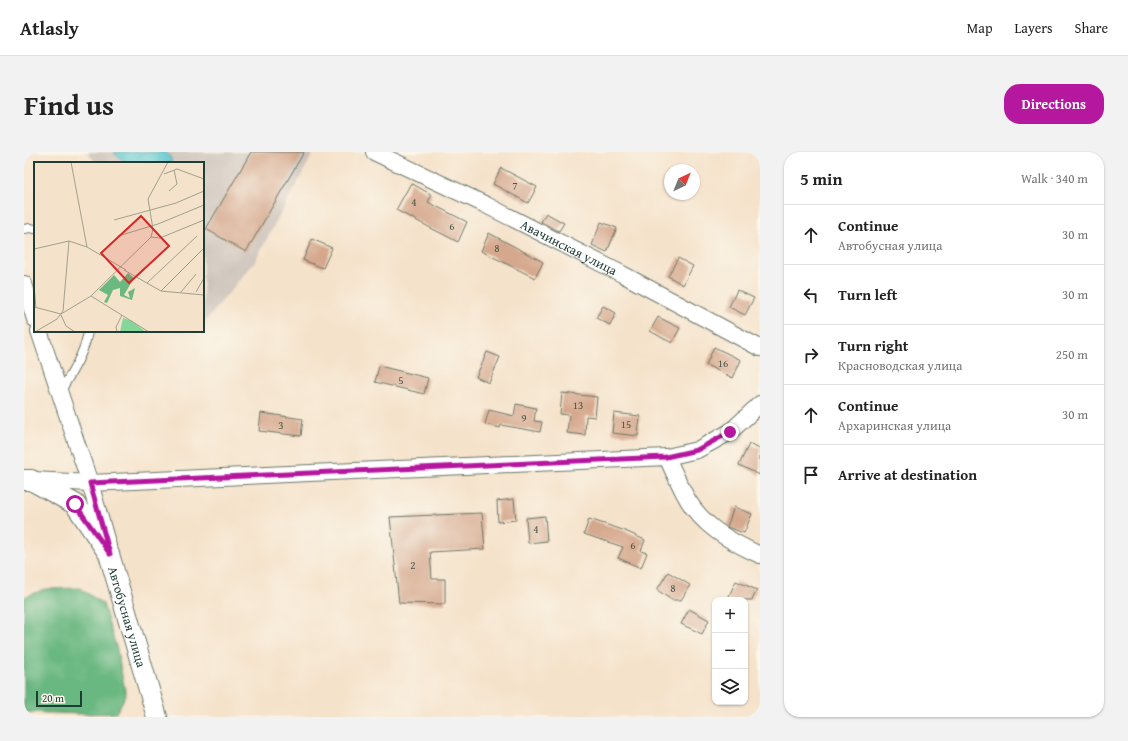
<!DOCTYPE html>
<meta charset="utf-8">
<style>
:root{--surface:#fff;--page:#f2f2f2;--text:#222;--muted:#767676;--line:#e0e0e0;--accent:#b5179e}
body{margin:0;font-family:"Gentium Book Plus",serif;background:var(--page);color:var(--text)}
.controls{position:absolute;right:12px;bottom:12px;display:grid;overflow:hidden;border-radius:8px;box-shadow:0 1px 3px #0004}
.controls button{width:36px;height:36px;display:grid;place-items:center;padding:0;border:0;border-bottom:1px solid var(--line);background:var(--surface);color:var(--text);font:20px sans-serif}
.compass{position:absolute;left:640px;top:12px;width:36px;height:36px;border-radius:50%;background:var(--surface);box-shadow:0 1px 3px #0004;rotate:43deg}
.scale{position:absolute;left:12px;bottom:10px;width:46px;box-sizing:border-box;padding-left:4px;border:2px solid #1f3d34;border-top:0;font-size:11px;line-height:14px;white-space:nowrap;color:#1f3d34;-webkit-text-stroke:3px #fbf7ec;paint-order:stroke}
.stop{position:absolute;width:12px;height:12px;margin:-9px;border:3px solid #b5179e;border-radius:50%;background:#fff}
.stop.end{background:#b5179e;border-color:#fff;box-shadow:0 1px 4px #0008}
.list{margin:0;padding:0;list-style:none}
h2{display:flex;justify-content:space-between;align-items:center;height:52px;margin:0;padding:0 16px;font-size:17px}
h2 small{font-size:13px;font-weight:400;color:var(--muted)}
.list li{display:grid;grid-template-columns:26px 1fr auto;gap:12px;align-items:center;box-sizing:border-box;height:60px;padding:0 16px;border-top:1px solid var(--line)}
.list b{display:block;font-size:15px;white-space:nowrap}
.list p{margin:0;font-size:13px;white-space:nowrap;color:var(--muted)}
.list em{font-size:13px;font-style:normal;color:var(--muted)}
.icon{flex:none;width:22px;height:22px;fill:none;stroke:currentColor;stroke-width:2;stroke-linecap:round;stroke-linejoin:round}
.map{position:relative;flex:none;width:736px;height:565px;overflow:hidden;border-radius:16px}
header{display:flex;align-items:center;gap:24px;box-sizing:border-box;height:56px;padding:0 20px;background:var(--surface);border-bottom:1px solid var(--line)}
header strong{font-size:19px}
nav{display:flex;gap:22px;margin-inline-start:auto;font-size:14px}
.intro{display:flex;align-items:center;justify-content:space-between;box-sizing:border-box;height:96px;padding:0 24px}
h1{margin:0;font-size:28px}
.button{padding:10px 18px;border-radius:16px;background:var(--accent);color:#fff;font-size:14px;font-weight:700}
main{display:flex;gap:24px;padding:0 24px}
aside{flex:1;background:var(--surface);border-radius:16px;box-shadow:0 1px 3px #0004}
.map>svg:first-child{display:block}
</style>
<header>
<strong>Atlasly</strong>
<nav><a>Map</a><a>Layers</a><a>Share</a></nav>
</header>
<div class="intro"><h1>Find us</h1><a class="button">Directions</a></div>
<main>
<div class="map">
<svg width="736" height="565" viewBox="0 0 736 565">
<rect width="100%" height="100%" fill="#fbf7ec"/>
<filter id="ink" filterUnits="userSpaceOnUse"><feTurbulence type="fractalNoise" baseFrequency=".025" numOctaves="2"/><feDisplacementMap in="SourceGraphic" scale="8" xChannelSelector="R" yChannelSelector="G"/><feConvolveMatrix kernelMatrix="1 2 1 2 8 2 1 2 1" color-interpolation-filters="sRGB"/></filter>
<filter id="wash" filterUnits="userSpaceOnUse"><feTurbulence type="fractalNoise" baseFrequency=".012" numOctaves="4" result="noise"/><feDisplacementMap in="SourceGraphic" scale="16" xChannelSelector="R" yChannelSelector="G"/><feGaussianBlur stdDeviation="0.9" result="paint"/><feColorMatrix in="noise" values="0 0 0 0 0 0 0 0 0 0 0 0 0 0 0 0 0 1.4 0 .05"/><feComposite in="paint" operator="in"/></filter>
<g filter="url(#wash)">
<rect width="100%" height="100%" fill="#f5e2ca"/>
<polygon fill="#ccc2b9" points="64,0 290,0 231,109 179,172 179,11 71,11"/>
<polygon fill="#6bb881" stroke="#457a5a" points="56,436 79,452 93,498 102,543 92,561 60,562 0,560 0,445 22,437"/>
<polygon fill="#59c7ce" stroke="#3c8281" points="89,0 142,0 146,5 148,11 102,11"/>
<g id="blocks">
<g fill="#d5a78c">
<polygon points="227,0 280,0 222,100 182,77"/>
<polygon points="477,16 513,35 504,51 469,32"/>
<polygon points="387,31 408,43 404,50 443,70 434,90 372,58"/>
<polygon points="522,61 540,71 535,79 517,70"/>
<polygon points="577,70 593,76 583,100 568,93"/>
<polygon points="465,81 519,110 511,126 457,99"/>
<polygon points="288,87 308,96 299,116 279,108"/>
<polygon points="654,106 669,114 659,133 644,124"/>
<polygon points="713,138 730,146 721,163 705,155"/>
<polygon points="579,154 592,161 586,173 572,166"/>
<polygon points="634,165 656,176 648,191 626,179"/>
<polygon points="690,195 717,208 709,226 682,213"/>
<polygon points="463,200 476,205 465,231 452,225"/>
<polygon points="355,214 404,226 400,242 351,230"/>
<polygon points="538,241 573,245 571,265 562,264 561,283 543,281 545,263 536,262"/>
<polygon points="492,252 512,256 510,269 518,270 516,280 477,273 476,276 461,272 465,258 490,264"/>
<polygon points="237,261 279,267 277,284 235,279"/>
<polygon points="590,261 616,264 614,284 588,281"/>
<polygon points="725,292 736,297 736,323 715,313"/>
<polygon points="490,347 492,368 474,370 473,349"/>
<polygon points="710,355 728,362 720,381 703,375"/>
<polygon points="458,361 461,397 406,400 408,427 421,427 421,452 375,451 366,365"/>
<polygon points="521,364 523,389 504,391 502,366"/>
<polygon points="565,367 599,378 621,388 617,399 623,401 617,416 594,406 599,395 560,382"/>
<polygon points="644,420 666,433 657,448 648,448 633,438"/>
<polygon points="712,429 733,438 728,448 703,448"/>
<polygon points="665,457 685,468 678,482 657,472"/>
</g>
</g>
</g>
<g filter="url(#ink)">
<use href="#blocks" fill-opacity="0" stroke="#6a7768" stroke-width="1"/>
<g fill="none" stroke-linecap="round" stroke-linejoin="round">
<defs>
<g id="service">
<polyline points="0,77 6,76 11,77"/>
<path d="M36,241C47,221 61,201 64,179"/>
</g>
<g id="minor">
<path id="s1" d="M350,0L460,52L598,122L736,196"/>
<polyline points="0,132 11,167"/>
<polyline points="15,179 66,331 84,394"/>
<polyline points="643,305 673,298 706,280 736,252"/>
<path d="M8,328L66,331L643,305C648,317 654,329 660,341C676,373 705,389 736,403"/>
</g>
<g id="tertiary">
<path id="s2" d="M0,328H7L51,352L85,402L133,565"/>
</g>
</defs>
<use href="#service" stroke="#6a7768" stroke-width="10"/>
<use href="#minor" stroke="#6a7768" stroke-width="18"/>
<use href="#tertiary" stroke="#6a7768" stroke-width="22"/>
<use href="#service" stroke="#fff" stroke-width="8"/>
<use href="#minor" stroke="#fff" stroke-width="16"/>
<use href="#tertiary" stroke="#fff" stroke-width="20"/>
</g>
</g>
<g fill="none" stroke-linecap="round" stroke-linejoin="round" filter="url(#ink)">
<polyline stroke="#b5179e" stroke-width="5" points="51,352 86,402 66,331 642,305 673,298 706,280"/>
</g>
<g text-anchor="middle" stroke-width="3" stroke-linejoin="round" paint-order="stroke">
<g font-size="11" fill="#4c584a">
<text x="491" y="37">7</text>
<text x="390" y="54">4</text>
<text x="428" y="78">6</text>
<text x="473" y="100">8</text>
<text x="699" y="215">16</text>
<text x="377" y="232">5</text>
<text x="554" y="257">13</text>
<text x="500" y="270">9</text>
<text x="602" y="276">15</text>
<text x="257" y="277">3</text>
<text x="512" y="381">4</text>
<text x="609" y="397">6</text>
<text x="389" y="417">2</text>
<text x="649" y="440">8</text>
</g>
<g font-size="13" fill="#1f3d34" stroke="#fbf7ec">
<text dy="5" stroke="none"><textPath href="#s1" startOffset="217">Авачинская улица</textPath></text>
<text dy="5" stroke="none"><textPath href="#s2" startOffset="183">Автобусная улица</textPath></text>
</g>
</g>
<g transform="translate(10 10)">
<rect width="170" height="170" fill="#f5e2ca"/>
<path d="M89,156L98,159L112,170H86Z" fill="#84d799"/>
<path d="M94,111L100,116L90,133L96,136L94,130L101,126L98,138L86,134V126L79,128L73,141L70,140L74,133L65,128L80,113L86,120Z" fill="#6bb881"/>
<path fill="none" stroke="#9fa08e" stroke-width="1" d="M37,0L53,85L92,108M130,12L143,7L170,17M135,29L143,22L140,8M80,58L142,41L170,29M84,74L124,62L170,43M117,75L119,67L114,37L134,0M0,87L35,79L53,85M90,108L127,129L170,133M113,121L163,74M0,123L2,146M127,129L170,86M147,130L162,112M162,130L170,116M57,134L115,170M0,145L27,152L57,134L117,75L126,76L170,58M27,153L32,164L41,170M1,170L23,157L29,149L35,79M83,170L82,165L88,153"/>
<path fill="#d62828" fill-opacity="0.15" stroke="#d62828" stroke-width="2" d="M107,54L135,84L95,121L67,91Z"/>
<rect width="170" height="170" fill="none" stroke="#1f3d34" stroke-width="2"/>
</g>
</svg>
<div class="controls">
<button>+</button>
<button>−</button>
<button><svg class="icon" aria-label="layers" viewBox="0 0 24 24"><path d="M12 4l9 5-9 5-9-5zM3 14l9 5 9-5"/></svg></button>
</div>
<svg class="compass" viewBox="-18 -18 36 36"><path d="M0-13l5 13h-10z" fill="#e53935"/><path d="M0 13l5-13h-10z" fill="#767676"/></svg>
<div class="scale">20 m</div>
<div class="stop" style="left:51px;top:352px"></div>
<div class="stop end" style="left:706px;top:280px"></div>
</div>
<aside>
<h2>5 min<small>Walk · 340 m</small></h2>
<ul class="list">
<li><svg class="icon" aria-label="ahead" viewBox="0 0 24 24"><path d="M12 20V5M6 11l6-6 6 6"/></svg><div><b>Continue</b><p>Автобусная улица</p></div><em>30 m</em></li>
<li><svg class="icon" aria-label="left" viewBox="0 0 24 24"><path d="M17 20v-9H6M10 6l-5 5 5 5"/></svg><div><b>Turn left</b></div><em>30 m</em></li>
<li><svg class="icon" aria-label="right" viewBox="0 0 24 24"><path d="M7 20v-9h11M14 6l5 5-5 5"/></svg><div><b>Turn right</b><p>Красноводская улица</p></div><em>250 m</em></li>
<li><svg class="icon" aria-label="ahead" viewBox="0 0 24 24"><path d="M12 20V5M6 11l6-6 6 6"/></svg><div><b>Continue</b><p>Архаринская улица</p></div><em>30 m</em></li>
<li><svg class="icon" aria-label="arrive" viewBox="0 0 24 24"><path d="M6 21V4h12l-3 4 3 4H6"/></svg><div><b>Arrive at destination</b></div></li>
</ul>
</aside>
</main>
